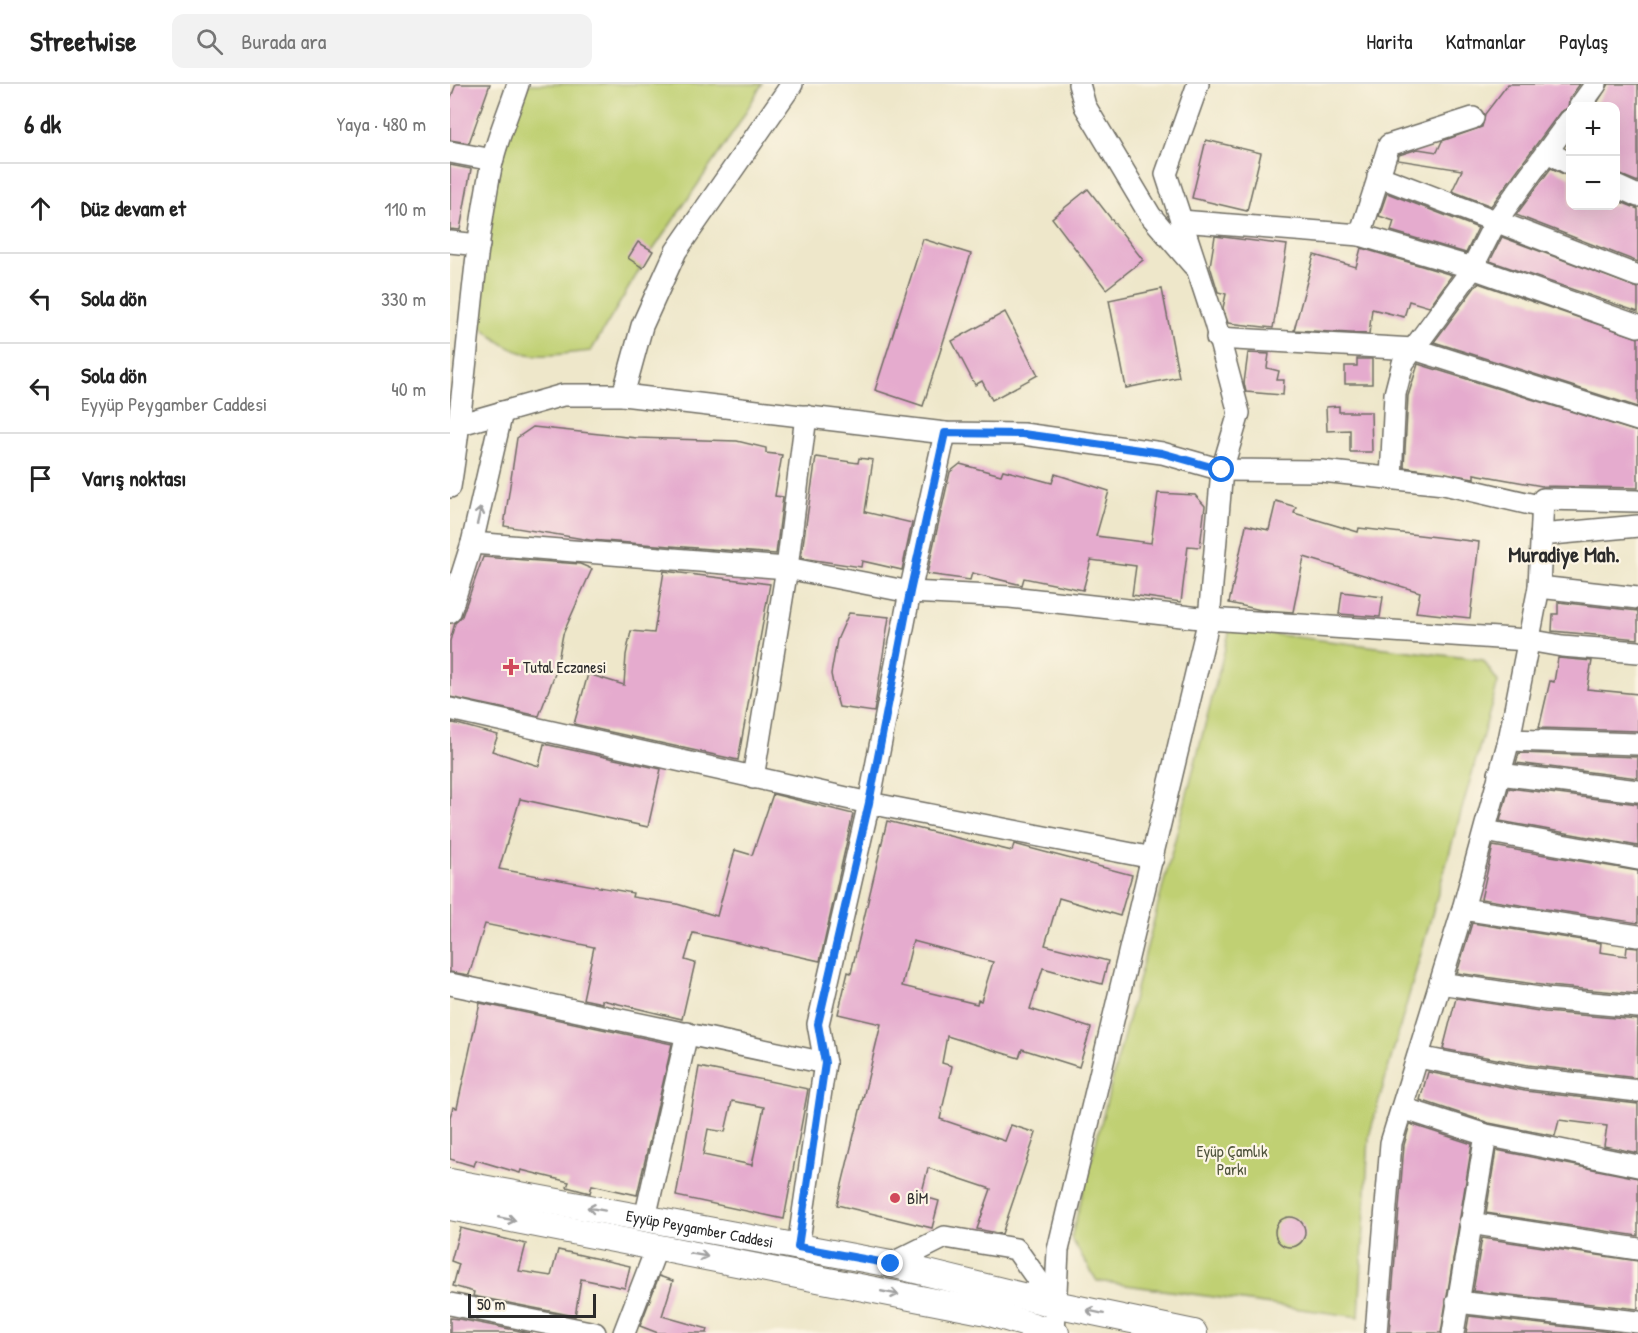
<!DOCTYPE html>
<html lang="tr">
<meta charset="utf-8">
<style>
:root{--surface:#fff;--page:#f2f2f2;--text:#222;--muted:#767676;--line:#e0e0e0}
body{margin:0;font-family:"Patrick Hand",sans-serif;background:var(--page);color:var(--text)}
.controls{position:absolute;right:18px;top:18px;display:grid;overflow:hidden;border-radius:12px;box-shadow:0 6px 24px #0002}
.controls button{width:54px;height:54px;display:grid;place-items:center;padding:0;border:0;border-bottom:2px solid var(--line);background:var(--surface);color:var(--text);font:30px sans-serif}
.scale{position:absolute;left:18px;bottom:15px;width:128px;box-sizing:border-box;padding-left:6px;border:3px solid #2b2b2b;border-top:0;font-size:16px;line-height:21px;white-space:nowrap;color:#2b2b2b;-webkit-text-stroke:4px #fcf5e5;paint-order:stroke}
.stop{position:absolute;width:18px;height:18px;margin:-14px;border:4px solid #1a73e8;border-radius:50%;background:#fff}
.stop.end{background:#1a73e8;border-color:#fff;box-shadow:0 2px 6px #0008}
.list{margin:0;padding:0;list-style:none}
h2{display:flex;justify-content:space-between;align-items:center;height:78px;margin:0;padding:0 24px;font-size:26px}
h2 small{font-size:20px;font-weight:400;color:var(--muted)}
.list li{display:grid;grid-template-columns:39px 1fr auto;gap:18px;align-items:center;box-sizing:border-box;height:90px;padding:0 24px;border-top:2px solid var(--line)}
.list b{display:block;font-size:22px;white-space:nowrap}
.list p{margin:0;font-size:20px;white-space:nowrap;color:var(--muted)}
.list em{font-size:20px;font-style:normal;color:var(--muted)}
.icon{flex:none;width:33px;height:33px;fill:none;stroke:currentColor;stroke-width:2;stroke-linecap:round;stroke-linejoin:round}
.map{position:relative;flex:none;width:1188px;height:1249px;overflow:hidden}
header{display:flex;align-items:center;gap:36px;box-sizing:border-box;height:84px;padding:0 30px;background:var(--surface);border-bottom:2px solid var(--line)}
header strong{font-size:28px}
nav{display:flex;gap:33px;margin-inline-start:auto;font-size:21px}
.search{width:420px;height:54px;background:var(--page);display:flex;align-items:center;gap:15px;box-sizing:border-box;padding:0 21px;border-radius:12px;color:var(--muted);font-size:22px}
main{display:flex}
aside{flex:1;background:var(--surface)}
.map>svg:first-child{display:block}
</style>
<header>
<strong>Streetwise</strong>
<div class="search"><svg class="icon" aria-label="search" viewBox="0 0 24 24"><circle cx="10" cy="10" r="6"/><path d="M15 15l6 6"/></svg>Burada ara</div>
<nav><a>Harita</a><a>Katmanlar</a><a>Paylaş</a></nav>
</header>
<main>
<aside>
<h2>6 dk<small>Yaya · 480 m</small></h2>
<ul class="list">
<li><svg class="icon" aria-label="ahead" viewBox="0 0 24 24"><path d="M12 20V5M6 11l6-6 6 6"/></svg><div><b>Düz devam et</b></div><em>110 m</em></li>
<li><svg class="icon" aria-label="left" viewBox="0 0 24 24"><path d="M17 20v-9H6M10 6l-5 5 5 5"/></svg><div><b>Sola dön</b></div><em>330 m</em></li>
<li><svg class="icon" aria-label="left" viewBox="0 0 24 24"><path d="M17 20v-9H6M10 6l-5 5 5 5"/></svg><div><b>Sola dön</b><p>Eyyüp Peygamber Caddesi</p></div><em>40 m</em></li>
<li><svg class="icon" aria-label="arrive" viewBox="0 0 24 24"><path d="M6 21V4h12l-3 4 3 4H6"/></svg><div><b>Varış noktası</b></div></li>
</ul>
</aside>
<div class="map">
<svg width="1188" height="1249" viewBox="0 0 1188 1249">
<rect width="100%" height="100%" fill="#fcf5e5"/>
<filter id="ink" filterUnits="userSpaceOnUse"><feTurbulence type="fractalNoise" baseFrequency=".0167" numOctaves="2"/><feDisplacementMap in="SourceGraphic" scale="12" xChannelSelector="R" yChannelSelector="G"/><feConvolveMatrix kernelMatrix="1 2 1 2 8 2 1 2 1" color-interpolation-filters="sRGB"/></filter>
<filter id="wash" filterUnits="userSpaceOnUse"><feTurbulence type="fractalNoise" baseFrequency=".008" numOctaves="4" result="noise"/><feDisplacementMap in="SourceGraphic" scale="24" xChannelSelector="R" yChannelSelector="G"/><feGaussianBlur stdDeviation="1.35" result="paint"/><feColorMatrix in="noise" values="0 0 0 0 0 0 0 0 0 0 0 0 0 0 0 0 0 1.4 0 .05"/><feComposite in="paint" operator="in"/></filter>
<g filter="url(#wash)">
<rect width="100%" height="100%" fill="#eee7ca"/>
<g fill="#c0d073" stroke="#767e4f" stroke-width="1.5">
<path d="M77,0H312L287,43L190,185L141,267C85,273 66,279 24,235L46,83Z"/>
<polygon points="780,545 1033,576 1048,598 919,1052 909,1233 647,1197 621,1154"/>
</g>
<g id="blocks">
<g fill="#e5abce" fill-rule="evenodd">
<polygon points="6,0 40,0 19,59 0,56 0,16"/>
<polygon points="1058,0 1130,0 1119,15 1118,24 1110,28 1041,122 1002,107 1012,86 948,76 949,71 968,65 987,68 992,57 1032,43 1035,30"/>
<polygon points="1159,0 1188,0 1188,98 1166,89 1166,22 1145,22"/>
<polygon points="756,56 811,69 797,127 742,114"/>
<polygon points="0,81 21,85 10,146 0,145"/>
<polygon points="1101,84 1120,93 1120,122 1166,122 1166,116 1188,125 1188,178 1066,131"/>
<polygon points="638,105 693,176 656,205 602,134"/>
<polygon points="937,109 1028,144 1016,169 941,147 944,137 929,132"/>
<polygon points="765,152 837,161 823,244 778,239 773,224 776,210 768,208 760,182"/>
<polygon points="1052,153 1188,204 1188,228 1040,177"/>
<polygon points="473,155 521,170 473,322 425,306"/>
<polygon points="188,158 203,167 193,184 178,174"/>
<polygon points="911,164 1002,191 979,223 959,217 954,233 922,225 919,250 844,246 864,171 906,183"/>
<polygon points="1028,199 1188,254 1188,323 984,258"/>
<polygon points="712,205 729,293 676,304 659,216"/>
<polygon points="555,228 588,291 542,316 532,297 525,301 502,257"/>
<polygon points="798,269 819,270 817,284 829,287 827,296 834,296 833,311 796,308 794,299"/>
<polygon points="907,275 922,275 922,300 895,300 895,282 907,282"/>
<polygon points="968,280 1188,348 1188,404 1092,402 1024,390 1024,394 954,383 958,312"/>
<polygon points="889,322 889,328 921,328 922,368 900,368 900,346 877,347 876,323"/>
<polygon points="83,343 187,354 287,357 316,364 316,369 332,371 325,412 333,413 326,470 140,456 54,442 67,354"/>
<polygon points="366,373 408,379 409,374 423,376 415,428 462,439 452,486 412,477 411,483 351,474"/>
<polygon points="510,380 551,391 553,386 602,399 605,390 659,407 646,452 693,458 701,459 708,409 745,411 755,422 750,463 738,462 731,518 682,511 686,482 641,476 633,506 574,494 572,501 522,489 520,496 477,490 500,388"/>
<polygon points="826,417 846,423 844,429 908,448 909,444 1029,458 1020,534 966,528 970,508 854,473 843,528 811,526 779,519 796,441 819,446"/>
<polygon points="33,473 130,480 142,485 113,550 106,587 89,632 0,613 0,557 5,539 12,532"/>
<polygon points="214,487 320,500 288,676 124,640 138,590 174,601 176,571 181,547 204,549"/>
<polygon points="892,508 933,513 930,533 889,530"/>
<polygon points="1108,518 1188,527 1188,555 1102,547 1103,530 1108,530"/>
<polygon points="399,529 439,533 424,628 389,623 384,605 381,590 387,556"/>
<polygon points="1108,574 1142,577 1137,605 1188,610 1188,647 1089,644 1100,597 1104,598"/>
<polygon points="0,638 48,651 42,667 89,682 94,660 211,685 198,743 70,715 49,785 183,809 182,813 227,820 267,832 285,766 302,771 323,710 403,730 370,877 243,849 235,876 245,879 232,935 152,916 152,919 133,915 144,863 35,840 19,891 0,888"/>
<polygon points="1069,669 1188,673 1188,694 1066,679"/>
<polygon points="1059,704 1188,720 1188,762 1050,737"/>
<path d="M437,737L562,767L564,760L568,761L682,791L670,832L609,814L595,861L658,877L652,900L593,884L580,925L641,944L629,983L572,965L569,974L497,952L492,979L502,982L490,1035L555,1057L561,1041L586,1049L552,1150L527,1145L541,1105L478,1084L471,1112L489,1117L482,1144L387,1121L431,940L388,930L398,888L401,889ZM463,857L543,878L531,917L528,916L527,920L452,902Z"/>
<polygon points="1043,762 1188,787 1188,839 1031,815"/>
<polygon points="1022,839 1151,859 1150,868 1176,872 1177,863 1188,864 1188,910 1098,902 1007,889"/>
<polygon points="1006,914 1095,928 1188,936 1187,994 1078,981 993,965"/>
<polygon points="30,919 222,960 187,1111 142,1101 140,1109 132,1107 117,1103 119,1098 71,1086 70,1089 26,1076 24,1082 0,1075 0,1033 3,1023 7,1024"/>
<path d="M249,983L358,1005L334,1135L226,1112ZM282,1017L314,1023L302,1081L253,1071L258,1045L275,1048Z"/>
<polygon points="978,988 1075,1007 1188,1020 1188,1069 1154,1062 1157,1042 1109,1036 1105,1052 1039,1039 970,1016"/>
<polygon points="960,1040 1022,1060 991,1249 939,1249 954,1061"/>
<polygon points="1046,1066 1188,1094 1188,1152 1036,1129"/>
<circle cx="840" cy="1148" r="15"/>
<polygon points="10,1144 76,1160 69,1187 101,1192 108,1166 180,1182 175,1204 131,1195 125,1232 23,1212 24,1208 3,1202 9,1180 1,1177"/>
<polygon points="1032,1154 1188,1177 1188,1225 1023,1207"/>
<polygon points="209,1192 223,1197 212,1232 258,1245 257,1249 208,1249 190,1242"/>
<polygon points="1019,1232 1171,1249 1016,1249"/>
<polygon points="0,1234 9,1235 80,1249 0,1249"/>
</g>
</g>
</g>
<g filter="url(#ink)">
<use href="#blocks" fill-opacity="0" stroke="#6f6d63" stroke-width="1.5"/>
<g fill="none" stroke-linecap="round" stroke-linejoin="round">
<defs>
<g id="minor">
<polyline points="629,0 635,22 700,131 743,181"/>
<polyline points="1130,22 1146,0"/>
<polyline points="0,68 43,76"/>
<polyline points="1098,68 1120,80"/>
<polyline points="928,92 1188,192"/>
<polyline points="1166,102 1188,112"/>
<polyline points="731,137 910,151 939,61 1023,34"/>
<polyline points="910,151 1023,184 1188,242"/>
<polyline points="0,158 29,161"/>
<polyline points="767,254 964,265 1188,336"/>
<polyline points="173,311 192,242 226,167 342,0"/>
<polyline points="11,340 113,311 173,311 495,349 573,350 712,369 772,386 872,387 994,400 1093,423"/>
<polyline points="941,395 945,310 953,279 1020,188 1046,137 1120,36"/>
<path d="M0,403C18,296 20,185 42,78C48,52 60,25 68,0"/>
<polyline points="1091,451 1188,442"/>
<polyline points="22,459 337,484 460,508 560,513 759,535 1078,556 1112,562 1188,568"/>
<polyline points="1089,503 1188,514"/>
<polyline points="0,528 22,459 52,328"/>
<polyline points="0,625 419,719 703,774"/>
<polyline points="1059,656 1188,660"/>
<polyline points="1049,690 1188,707"/>
<polyline points="303,694 337,484 356,332"/>
<polyline points="1035,747 1188,775"/>
<polyline points="1013,825 1188,852"/>
<polyline points="990,899 1096,915 1188,923"/>
<polyline points="0,900 375,979"/>
<polyline points="968,973 1076,994 1188,1007"/>
<polyline points="952,1024 1036,1051 1188,1082"/>
<polyline points="195,1134 237,949"/>
<polyline points="1020,1139 1188,1165"/>
<polyline points="348,1163 375,979 368,940 419,719 460,508 495,349"/>
<polyline points="441,1180 495,1153 566,1165 605,1220"/>
<polyline points="1007,1218 1188,1238"/>
<polyline points="0,1220 145,1249"/>
<polyline points="174,1249 207,1163"/>
<polyline points="604,1249 608,1166 759,535 772,386 789,329 765,239 716,90 748,0"/>
<polyline points="926,1249 941,1059 1013,825 1059,656 1089,503 1093,415 1188,417"/>
<polyline points="1003,1249 1036,1051"/>
</g>
<g id="major">
<path id="s1" d="M0,1098L441,1180L605,1220L744,1249"/>
<polyline points="0,1123 537,1228 606,1249"/>
</g>
</defs>
<use href="#minor" stroke="#6f6d63" stroke-width="24"/>
<use href="#major" stroke="#6f6d63" stroke-width="28"/>
<use href="#minor" stroke="#fff" stroke-width="21"/>
<use href="#major" stroke="#fff" stroke-width="26"/>
</g>
<defs><path id="oneway-shaft" d="M-6 0H5M1.5-3L5.5 0L1.5 3" fill="none" stroke-width="1.6" stroke-linecap="round" stroke-linejoin="round" transform="scale(1.5)"/></defs>
<g stroke="#a0a0a0">
<use href="#oneway-shaft" transform="translate(29 432) rotate(-77)"/>
<use href="#oneway-shaft" transform="translate(146 1125) rotate(-170)"/>
<use href="#oneway-shaft" transform="translate(57 1135) rotate(11)"/>
<use href="#oneway-shaft" transform="translate(249 1171) rotate(11)"/>
<use href="#oneway-shaft" transform="translate(440 1209) rotate(11)"/>
<use href="#oneway-shaft" transform="translate(645 1228) rotate(-168)"/>
</g>
</g>
<g fill="none" stroke-linecap="round" stroke-linejoin="round" filter="url(#ink)">
<polyline stroke="#1a73e8" stroke-width="8" points="441,1180 348,1163 375,979 368,940 419,719 460,508 495,349 573,350 712,369 772,386"/>
</g>
<g fill="#d1495b" stroke="#fcf5e5" stroke-width="2">
<path d="M58 574h6v6h6v6h-6v6h-6v-6h-6v-6h6z"/>
<circle cx="445" cy="1114" r="6"/>
</g>
<g text-anchor="middle" stroke-width="4.5" stroke-linejoin="round" paint-order="stroke">
<g font-size="16" fill="#2b2b2b" stroke="#fcf5e5" text-anchor="start">
<text x="73" y="589">Tutal Eczanesi</text>
<text x="457" y="1120">BİM</text>
</g>
<g font-size="16" fill="#50543d" stroke="#fcf5e5">
<text x="782" y="1073">Eyüp Çamlık<tspan x="782" dy="18">Parkı</tspan></text>
</g>
<g font-size="16" fill="#2b2b2b" stroke="#fcf5e5">
<text dy="6" stroke="none"><textPath href="#s1" startOffset="254">Eyyüp Peygamber Caddesi</textPath></text>
</g>
<g font-size="22" font-weight="bold" fill="#2b2b2b" stroke="#fcf5e5">
<text x="1114" y="478">Muradiye Mah.</text>
</g>
</g>
</svg>
<div class="controls">
<button>+</button>
<button>−</button>
</div>
<div class="scale">50 m</div>
<div class="stop" style="left:772px;top:386px"></div>
<div class="stop end" style="left:441px;top:1180px"></div>
</div>
</main>
